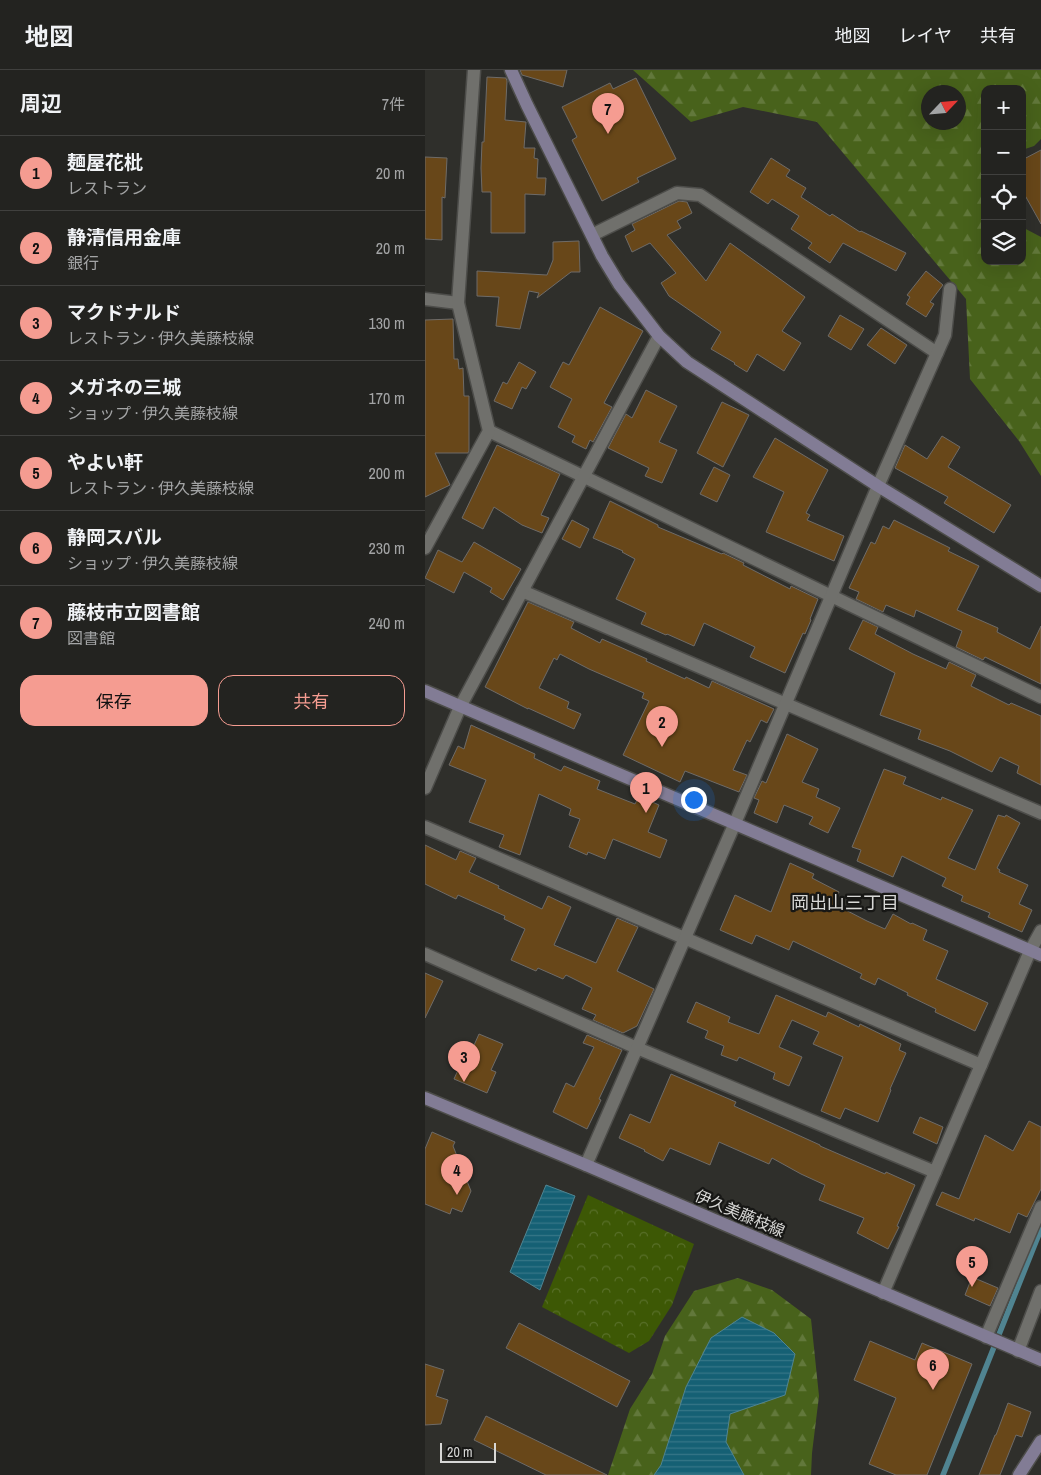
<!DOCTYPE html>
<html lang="ja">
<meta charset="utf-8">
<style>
:root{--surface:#232320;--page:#2b2b29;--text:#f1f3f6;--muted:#a3a4a5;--line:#40403e;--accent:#f59c91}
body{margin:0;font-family:"Archivo Narrow","Noto Sans JP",sans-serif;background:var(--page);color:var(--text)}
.controls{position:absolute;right:15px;top:15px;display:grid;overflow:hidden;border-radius:10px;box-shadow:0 5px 20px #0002}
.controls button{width:45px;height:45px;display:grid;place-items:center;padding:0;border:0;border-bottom:1px solid var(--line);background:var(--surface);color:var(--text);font:25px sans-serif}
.compass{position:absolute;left:496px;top:15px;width:45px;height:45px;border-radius:50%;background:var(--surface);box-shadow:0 5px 20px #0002;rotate:64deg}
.scale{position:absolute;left:15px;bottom:12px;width:56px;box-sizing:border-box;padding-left:5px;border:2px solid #d8d8d6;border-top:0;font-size:14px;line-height:18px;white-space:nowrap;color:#d8d8d6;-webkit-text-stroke:4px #171715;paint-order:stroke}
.you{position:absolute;left:268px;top:729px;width:18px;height:18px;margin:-12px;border:4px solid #fff;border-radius:50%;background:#1a73e8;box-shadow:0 0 0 8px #1a73e833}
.badge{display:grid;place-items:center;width:32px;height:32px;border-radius:50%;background:var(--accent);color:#111;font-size:16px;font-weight:700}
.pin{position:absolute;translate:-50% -41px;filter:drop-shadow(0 1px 2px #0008)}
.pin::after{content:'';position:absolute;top:26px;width:18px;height:15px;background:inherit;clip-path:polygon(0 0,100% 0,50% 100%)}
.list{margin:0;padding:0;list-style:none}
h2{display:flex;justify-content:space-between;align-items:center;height:65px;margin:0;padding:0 20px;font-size:21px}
h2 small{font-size:16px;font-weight:400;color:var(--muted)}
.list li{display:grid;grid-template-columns:32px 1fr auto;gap:15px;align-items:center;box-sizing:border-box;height:75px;padding:0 20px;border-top:1px solid var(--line)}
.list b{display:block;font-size:19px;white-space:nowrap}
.list p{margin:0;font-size:16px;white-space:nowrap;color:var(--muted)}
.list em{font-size:16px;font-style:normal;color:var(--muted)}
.actions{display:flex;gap:10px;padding:15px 20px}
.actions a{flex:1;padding:11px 0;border:1px solid var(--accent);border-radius:15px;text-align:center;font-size:18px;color:var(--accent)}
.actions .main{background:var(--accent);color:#111}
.icon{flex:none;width:28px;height:28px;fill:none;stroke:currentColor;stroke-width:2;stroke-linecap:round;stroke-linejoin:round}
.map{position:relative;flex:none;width:616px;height:1405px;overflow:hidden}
header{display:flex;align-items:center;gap:30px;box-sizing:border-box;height:70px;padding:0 25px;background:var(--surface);border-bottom:1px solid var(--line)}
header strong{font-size:24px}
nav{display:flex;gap:28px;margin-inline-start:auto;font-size:18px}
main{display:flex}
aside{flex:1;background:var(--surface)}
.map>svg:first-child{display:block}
</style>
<header>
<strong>地図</strong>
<nav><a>地図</a><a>レイヤ</a><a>共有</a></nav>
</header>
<main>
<aside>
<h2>周辺<small>7件</small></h2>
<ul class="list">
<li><span class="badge">1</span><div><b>麺屋花枇</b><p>レストラン</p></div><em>20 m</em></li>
<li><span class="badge">2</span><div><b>静清信用金庫</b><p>銀行</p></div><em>20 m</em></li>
<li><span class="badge">3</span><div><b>マクドナルド</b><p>レストラン · 伊久美藤枝線</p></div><em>130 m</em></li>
<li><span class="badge">4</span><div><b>メガネの三城</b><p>ショップ · 伊久美藤枝線</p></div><em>170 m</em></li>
<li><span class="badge">5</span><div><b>やよい軒</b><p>レストラン · 伊久美藤枝線</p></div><em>200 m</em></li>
<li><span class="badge">6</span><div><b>静岡スバル</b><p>ショップ · 伊久美藤枝線</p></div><em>230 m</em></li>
<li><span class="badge">7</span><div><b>藤枝市立図書館</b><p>図書館</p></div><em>240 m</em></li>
</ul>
<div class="actions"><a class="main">保存</a><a>共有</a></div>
</aside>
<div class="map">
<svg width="616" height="1405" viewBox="0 0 616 1405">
<defs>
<pattern id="forest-firs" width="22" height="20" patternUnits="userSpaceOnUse" patternTransform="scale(1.25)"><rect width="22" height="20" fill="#48621b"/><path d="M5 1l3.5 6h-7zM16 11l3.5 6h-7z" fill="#62783b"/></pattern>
<pattern id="park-crowns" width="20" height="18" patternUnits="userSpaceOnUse" patternTransform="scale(1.25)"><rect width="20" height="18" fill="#3d5805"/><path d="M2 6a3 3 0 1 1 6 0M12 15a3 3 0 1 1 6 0" fill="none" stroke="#586f29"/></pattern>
<pattern id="water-rules" width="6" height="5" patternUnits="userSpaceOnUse" patternTransform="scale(1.25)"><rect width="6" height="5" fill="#156074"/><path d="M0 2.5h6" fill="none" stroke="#367687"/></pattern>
</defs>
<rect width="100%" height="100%" fill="#2f2f2b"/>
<g fill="url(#forest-firs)" fill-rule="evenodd">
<path d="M208,0H616V69L609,76L597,80V19H560V191H597V157L616,167V406L594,371L545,309L541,229L392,52L318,37L266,52ZM503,22H534V52H503Z"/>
<polygon points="313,1208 347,1220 386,1249 394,1326 387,1383 386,1405 183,1405 205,1339 227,1304 240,1266 269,1221"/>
</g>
<polygon fill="url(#park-crowns)" points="163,1125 269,1174 247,1235 224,1271 204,1283 117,1237"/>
<g fill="url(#water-rules)" stroke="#508491">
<polygon points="121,1115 150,1126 115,1220 85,1202"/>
<polygon points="317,1247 349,1263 370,1284 360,1325 305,1344 301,1372 319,1405 229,1405 236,1395 261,1317 286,1268"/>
</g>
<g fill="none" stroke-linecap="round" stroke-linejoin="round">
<polyline stroke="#508491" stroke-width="5.5" points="518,1405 616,1159"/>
</g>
<g fill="#684719" stroke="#6e6b68">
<polygon points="95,0 142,0 138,17 97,5"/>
<polygon points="62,7 81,8 82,11 80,50 101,52 99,78 110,78 109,88 113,89 112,108 121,108 120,125 100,124 100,163 66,163 66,122 57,122 56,98 57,72 59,72"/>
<polygon points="211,8 251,89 212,108 214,112 177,131 147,70 152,67 137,37 185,13 188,19"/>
<polygon points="616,80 616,154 597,120 597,90"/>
<polygon points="0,87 22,88 20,128 17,127 17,170 0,169"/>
<polygon points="346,88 365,100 361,106 381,118 376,127 405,146 407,144 435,162 436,161 481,183 471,201 418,173 405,193 383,178 387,173 366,159 374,146 347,129 343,134 325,122"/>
<polygon points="254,131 262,132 267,143 252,151 256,158 242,165 281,211 305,173 380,227 357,261 376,273 359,301 332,284 322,302 309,294 310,293 286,279 296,262 244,226 236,213 251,203 225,173 207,182 200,166 210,160 207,154"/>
<polygon points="154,171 155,202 146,202 112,228 114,223 104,221 95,259 71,256 74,227 52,226 52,201 122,205 128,190 128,172"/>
<polygon points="501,201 518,215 505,232 509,234 501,247 481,234 485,227 482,225"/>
<polygon points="175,237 218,261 179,333 187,337 168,372 165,370 161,379 147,372 150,366 133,357 147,329 125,317 138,292 144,295"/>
<polygon points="415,245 439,259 426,280 403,266"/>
<polygon points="28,249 29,289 33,289 34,299 38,298 39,326 44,326 44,381 43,383 10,383 25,415 0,427 0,250"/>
<polygon points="456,258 482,275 470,294 442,275"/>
<polygon points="94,292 111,302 101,319 97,317 87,339 69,331 78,312 82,314"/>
<polygon points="221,320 252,336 234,372 252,380 237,413 220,406 224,398 183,378 201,344 207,348"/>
<polygon points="297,332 324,345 298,397 272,383"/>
<polygon points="517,366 535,377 523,397 586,435 569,463 519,433 523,427 470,398 480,375 502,389"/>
<polygon points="350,368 403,400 381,443 385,445 382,450 419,466 409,491 341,462 359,422 328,407"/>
<polygon points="72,375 135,404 116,445 124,448 117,463 97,455 69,437 58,459 37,448"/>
<polygon points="289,397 305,405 292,432 275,424"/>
<polygon points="185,431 233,455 233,457 297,484 298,483 319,493 318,495 365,519 366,516 393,529 385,549 386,550 380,564 378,563 360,603 325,587 330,577 279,553 269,576 242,564 241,565 216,554 221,543 191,529 210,489 197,482 198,481 168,468"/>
<polygon points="147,450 164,459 155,478 137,469"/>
<polygon points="469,450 525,478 523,481 554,496 532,540 573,558 572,562 605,579 616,556 616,614 560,587 558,590 531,577 537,561 491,540 489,547 461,535 458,542 431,529 434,522 424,518 446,472 450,474 458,456 464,459"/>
<polygon points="49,472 96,499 78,530 65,522 67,518 39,502 29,523 0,508 13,480 37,492"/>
<polygon points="103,532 149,552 146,558 175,573 177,569 222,589 221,591 260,609 261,607 284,618 287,611 349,639 342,653 336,650 325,672 322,670 308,700 322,705 314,722 260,701 255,712 198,685 224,631 217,628 219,623 164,599 135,584 132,590 129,588 114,618 144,632 142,638 156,644 149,659 103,638 103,639 60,617"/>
<polygon points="438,550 453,557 450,564 488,584 521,599 524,592 551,605 546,616 584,635 586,633 616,646 616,715 592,703 594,696 575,687 567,702 525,681 493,669 496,660 455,645 470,603 424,579"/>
<polygon points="46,655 110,684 109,688 136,701 139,696 175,711 172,719 210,734 214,726 234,735 223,762 242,770 235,788 188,769 180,789 163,782 162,785 144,777 155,749 144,745 146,739 114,724 95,785 74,777 79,765 44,752 61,710 24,695 33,676 39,679"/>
<polygon points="362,664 393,679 377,712 394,719 391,727 415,738 403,763 384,754 388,747 359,735 352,753 329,743 334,730 329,728 337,711 341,713"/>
<polygon points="459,699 481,707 478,714 516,730 517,727 548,740 523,788 550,800 573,745 580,747 581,745 595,753 572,798 575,800 574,802 603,815 594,834 607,840 597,862 563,847 565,843 536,831 538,826 517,816 521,808 477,786 468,807 432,791 436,780 427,777"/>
<polygon points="0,775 31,790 35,781 51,788 44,802 74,816 73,818 117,839 123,826 146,837 129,875 171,893 192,848 213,857 192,901 229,919 212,956 198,963 168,950 171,945 157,939 167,918 141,905 138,909 113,898 111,901 86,890 100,859 79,849 80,846 33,825 31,829 0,814"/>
<polygon points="365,793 389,804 387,808 414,822 409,834 442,851 460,859 468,844 486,854 487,853 502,860 498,870 523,881 511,909 563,933 550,961 510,942 511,939 482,925 483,923 453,908 450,915 435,908 437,904 368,871 364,880 331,865 327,874 295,860 310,825 346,842"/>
<polygon points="0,903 18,911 0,948"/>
<polygon points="351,925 401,947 403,942 434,957 435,954 476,974 474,980 481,983 465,1019 466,1020 453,1052 420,1038 415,1049 396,1041 418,987 388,974 394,962 367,950 354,977 377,987 364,1016 348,1009 350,1003 314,987 312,991 296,985 299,976 280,968 283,961 262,952 271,932 305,947 303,952 334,964"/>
<polygon points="54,964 78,974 66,1000 71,1002 62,1023 29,1009 42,980 46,982"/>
<polygon points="162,965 197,980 174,1029 176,1030 162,1059 128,1042 141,1013 149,1017 169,977 158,973"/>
<polygon points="246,1004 311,1032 309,1036 395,1075 395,1076 460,1104 461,1102 490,1115 472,1156 474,1157 463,1179 432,1163 439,1148 394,1130 400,1115 376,1104 347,1088 344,1094 294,1072 285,1095 245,1078 238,1091 219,1081 220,1080 194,1068 205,1044 225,1053"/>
<polygon points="495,1047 518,1057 512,1074 488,1063"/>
<polygon points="604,1051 616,1057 616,1119 602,1147 593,1143 585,1163 550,1148 549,1151 511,1135 517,1122 534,1129 560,1065 588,1081"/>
<polygon points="7,1062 30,1072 28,1076 46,1121 37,1142 27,1138 25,1144 0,1134 0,1079"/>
<polygon points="547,1207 573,1218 565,1236 540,1225"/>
<polygon points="94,1253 205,1311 192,1337 81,1278"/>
<polygon points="445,1271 490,1290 497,1273 547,1294 502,1405 471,1405 444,1394 471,1328 429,1310"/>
<polygon points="0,1294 19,1300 11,1326 23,1330 16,1354 0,1355"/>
<polygon points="583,1333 606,1342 597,1367 591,1365 575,1405 554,1405 570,1365 571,1365"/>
<polygon points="61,1346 182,1405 121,1405 49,1370"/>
</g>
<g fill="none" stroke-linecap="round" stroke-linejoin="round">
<defs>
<g id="street">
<polyline points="167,165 252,123 275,125 512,283"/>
<polyline points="0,229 33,233"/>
<polyline points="64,361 616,627"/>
<polyline points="0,478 64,361 33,233 49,0"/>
<polyline points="97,521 616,743"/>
<polyline points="0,718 35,637 234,266"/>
<polyline points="0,757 556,995"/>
<polyline points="0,884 212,978 510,1102"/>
<polyline points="161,1095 310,753 453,416 520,265 525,219"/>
<polyline points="458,1223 605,881 616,861"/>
<polyline points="561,1267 616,1137"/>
<polyline points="593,1281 616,1221"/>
</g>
<g id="secondary">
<polyline points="86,0 102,35 177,186 194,214 234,266 262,292 453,416 616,516"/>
<polyline points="0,621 616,885"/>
<polyline points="0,1028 161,1095 616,1290"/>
<polyline points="594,1405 616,1371"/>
</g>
</defs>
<use href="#street" stroke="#4d4d4a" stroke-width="15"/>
<use href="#secondary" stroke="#4d4d4a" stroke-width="15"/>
<use href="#street" stroke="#70706c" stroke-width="12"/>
<use href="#secondary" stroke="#827c95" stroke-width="12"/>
</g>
<g text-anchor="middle" stroke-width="4.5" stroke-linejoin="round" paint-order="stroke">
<g font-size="16" fill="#d8d8d6" stroke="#171715">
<text transform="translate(315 1143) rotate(23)" y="6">伊久美藤枝線</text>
</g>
<g font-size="18" fill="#d8d8d6" stroke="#171715">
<text x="420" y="839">岡出山三丁目</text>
</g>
</g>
</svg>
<div class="controls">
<button>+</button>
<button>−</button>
<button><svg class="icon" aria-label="locate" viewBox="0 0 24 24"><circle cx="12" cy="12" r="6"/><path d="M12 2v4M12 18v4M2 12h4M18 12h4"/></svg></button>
<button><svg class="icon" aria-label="layers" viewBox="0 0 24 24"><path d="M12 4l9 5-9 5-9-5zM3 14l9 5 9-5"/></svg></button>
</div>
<svg class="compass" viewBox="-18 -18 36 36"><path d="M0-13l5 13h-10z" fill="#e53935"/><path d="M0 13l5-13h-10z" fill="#a3a4a5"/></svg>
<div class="scale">20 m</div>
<div class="you"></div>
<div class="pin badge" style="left:221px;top:743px">1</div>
<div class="pin badge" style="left:237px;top:677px">2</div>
<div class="pin badge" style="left:39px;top:1012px">3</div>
<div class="pin badge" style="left:32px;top:1125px">4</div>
<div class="pin badge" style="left:547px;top:1217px">5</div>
<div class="pin badge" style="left:508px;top:1320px">6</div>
<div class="pin badge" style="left:183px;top:64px">7</div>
</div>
</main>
